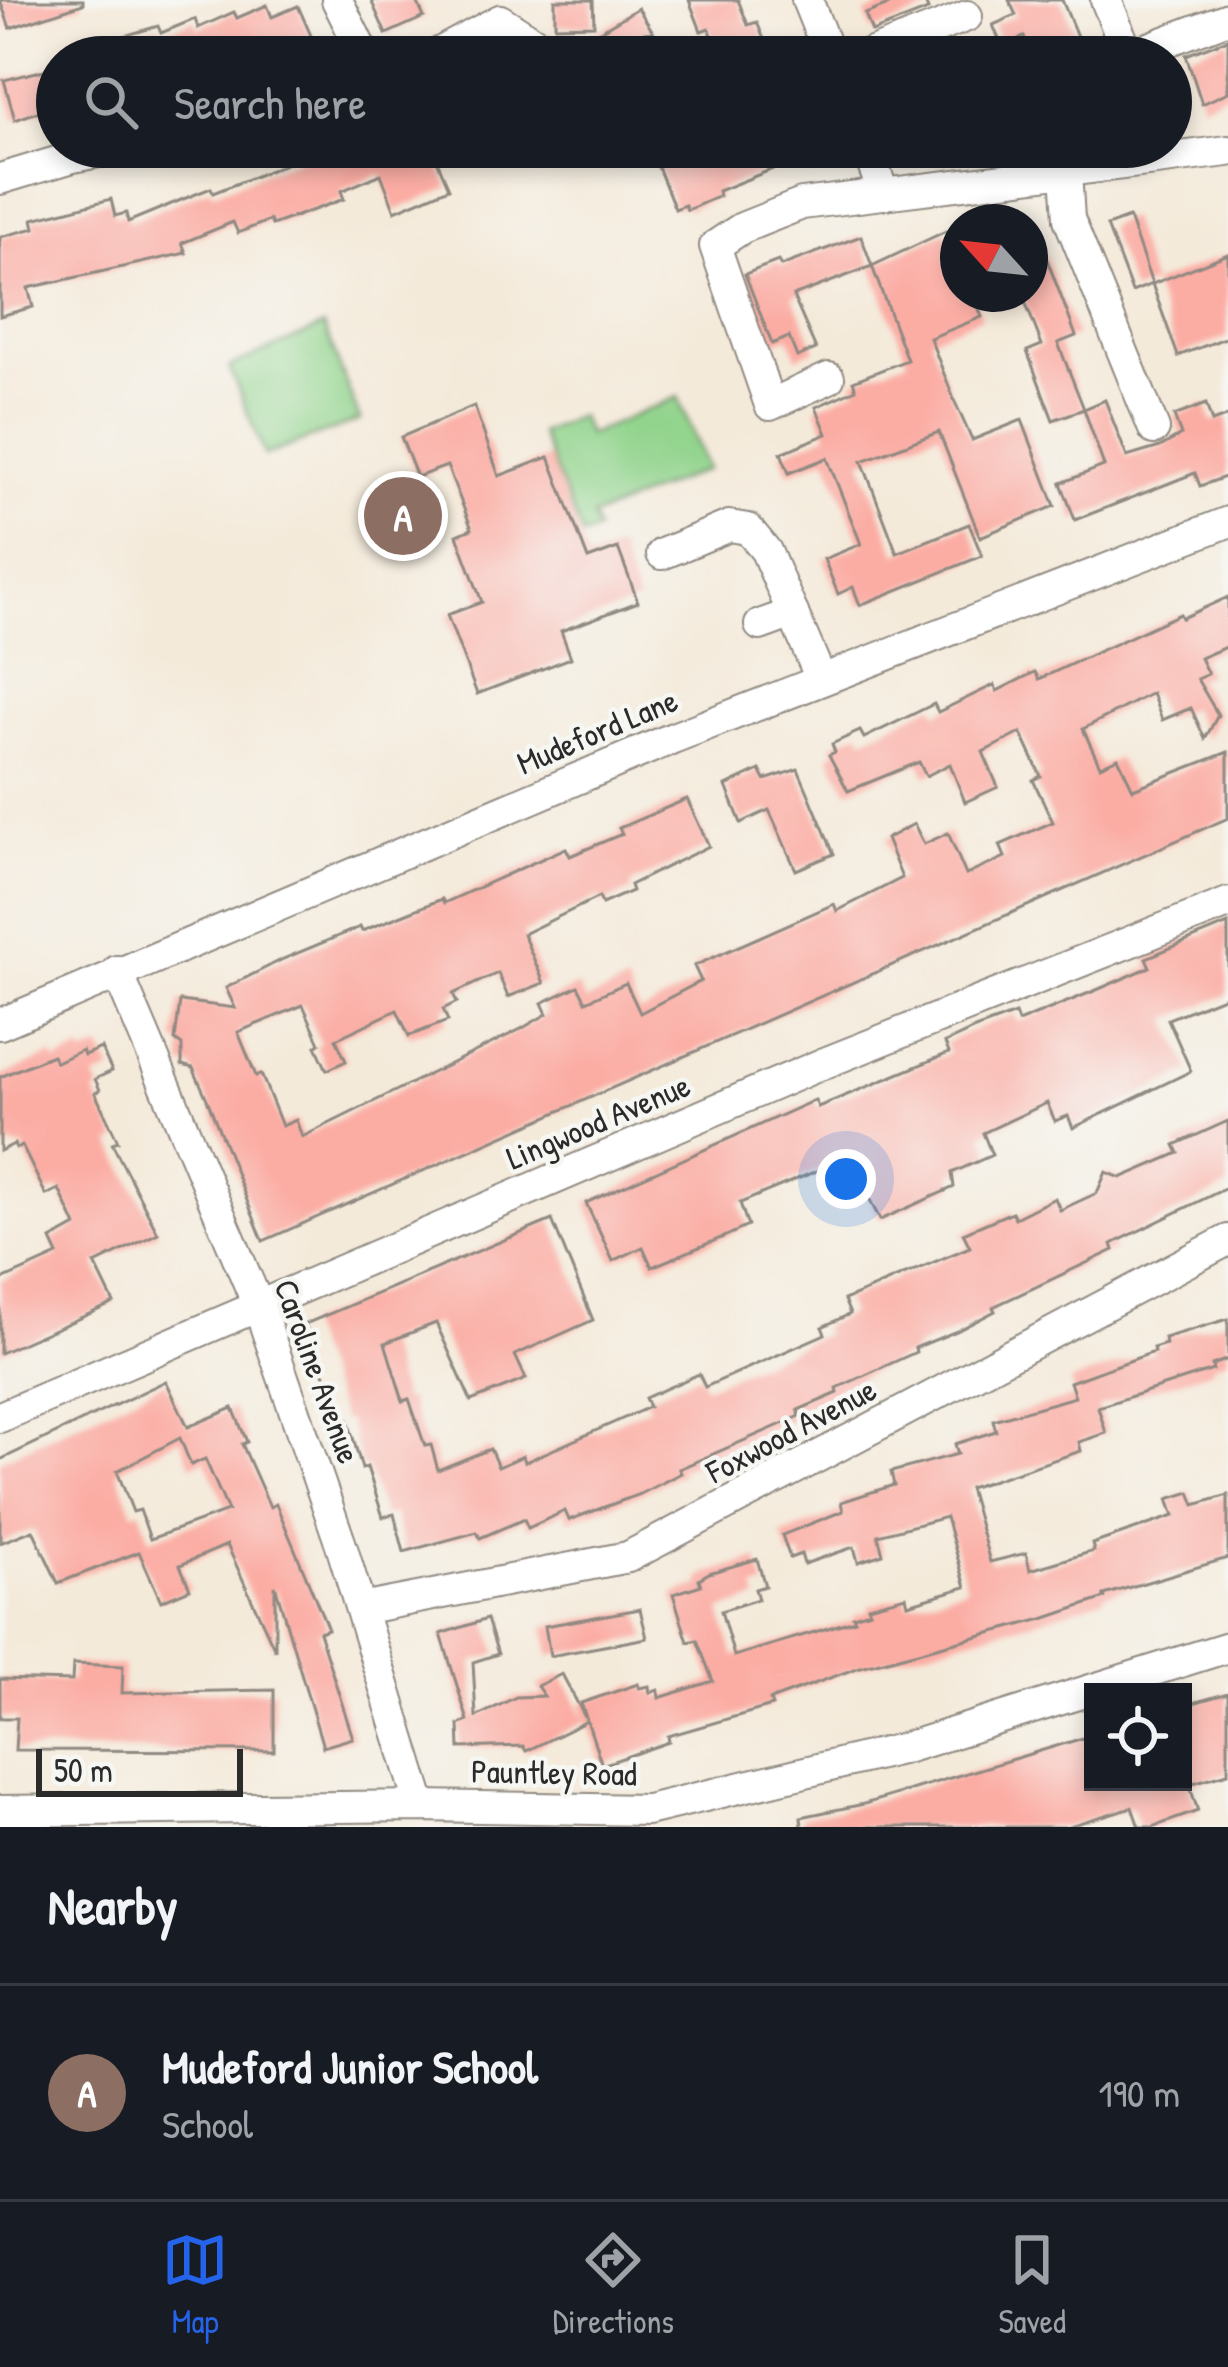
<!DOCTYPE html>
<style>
:root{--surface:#171b24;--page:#242831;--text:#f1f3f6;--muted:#9ea1a6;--line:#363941;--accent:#2563eb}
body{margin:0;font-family:"Patrick Hand",sans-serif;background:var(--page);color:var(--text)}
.controls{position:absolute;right:36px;bottom:36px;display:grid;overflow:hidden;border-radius:0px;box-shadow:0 6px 18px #0003}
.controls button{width:108px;height:108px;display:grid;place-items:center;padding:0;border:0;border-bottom:3px solid var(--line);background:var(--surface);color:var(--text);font:60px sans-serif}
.compass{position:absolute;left:940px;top:204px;width:108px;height:108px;border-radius:50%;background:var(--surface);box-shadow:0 6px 18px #0003;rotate:297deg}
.scale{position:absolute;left:36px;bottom:30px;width:207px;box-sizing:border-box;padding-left:12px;border:6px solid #2b2b2b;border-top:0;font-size:33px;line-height:42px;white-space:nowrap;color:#2b2b2b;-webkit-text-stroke:9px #f6f6f2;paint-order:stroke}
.you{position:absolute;left:846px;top:1179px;width:42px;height:42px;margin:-30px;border:9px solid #fff;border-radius:50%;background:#1a73e8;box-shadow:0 0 0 18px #1a73e833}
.badge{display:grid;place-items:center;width:78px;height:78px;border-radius:50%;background:var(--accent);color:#fff;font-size:39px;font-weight:700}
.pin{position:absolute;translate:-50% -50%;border:6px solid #fff;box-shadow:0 3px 12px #0006}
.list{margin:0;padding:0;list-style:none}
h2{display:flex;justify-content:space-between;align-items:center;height:156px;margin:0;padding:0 48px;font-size:51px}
h2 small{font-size:39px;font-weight:400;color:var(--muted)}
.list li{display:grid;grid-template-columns:78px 1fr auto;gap:36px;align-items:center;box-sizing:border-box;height:216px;padding:0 48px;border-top:3px solid var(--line)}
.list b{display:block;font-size:45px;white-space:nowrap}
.list p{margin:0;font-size:39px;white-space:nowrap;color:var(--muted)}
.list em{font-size:39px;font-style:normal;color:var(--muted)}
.icon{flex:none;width:66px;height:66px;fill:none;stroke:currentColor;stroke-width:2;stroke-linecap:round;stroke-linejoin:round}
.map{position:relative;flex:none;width:1228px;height:1827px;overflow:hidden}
.search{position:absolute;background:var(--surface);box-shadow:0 6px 18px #0003;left:36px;right:36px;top:36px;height:132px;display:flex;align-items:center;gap:30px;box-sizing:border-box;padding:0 42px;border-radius:66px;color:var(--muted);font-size:45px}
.sheet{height:372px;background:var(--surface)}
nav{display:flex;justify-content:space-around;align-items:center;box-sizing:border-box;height:168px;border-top:3px solid var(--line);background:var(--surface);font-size:33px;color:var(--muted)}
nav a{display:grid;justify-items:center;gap:6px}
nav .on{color:var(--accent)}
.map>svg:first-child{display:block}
</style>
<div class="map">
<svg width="1228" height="1827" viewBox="0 0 1228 1827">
<rect width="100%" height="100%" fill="#f6f6f2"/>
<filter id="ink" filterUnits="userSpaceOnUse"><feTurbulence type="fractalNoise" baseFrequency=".00833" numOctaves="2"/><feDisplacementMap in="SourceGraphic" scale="24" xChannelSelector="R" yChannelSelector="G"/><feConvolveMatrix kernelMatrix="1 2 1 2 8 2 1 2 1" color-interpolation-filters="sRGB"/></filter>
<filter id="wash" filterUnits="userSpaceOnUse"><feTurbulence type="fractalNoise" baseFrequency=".004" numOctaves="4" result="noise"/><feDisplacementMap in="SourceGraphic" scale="48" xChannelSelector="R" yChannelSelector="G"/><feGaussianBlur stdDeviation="2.7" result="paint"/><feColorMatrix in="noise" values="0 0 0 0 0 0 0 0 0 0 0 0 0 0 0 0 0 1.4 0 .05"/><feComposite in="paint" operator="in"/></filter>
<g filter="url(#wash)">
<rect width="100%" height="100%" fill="#f4eada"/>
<g fill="#90d38b" stroke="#5e7f5b" stroke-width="3">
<polygon points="324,326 360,420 265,455 229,367"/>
<polygon points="678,397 707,469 592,517 597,531 583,537 540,433 579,416 588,435"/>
</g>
<g id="blocks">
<g fill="#fbada4" fill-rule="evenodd">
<polygon points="0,0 83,0 83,4 10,28"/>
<polygon points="371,0 416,0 424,17 386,34"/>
<polygon points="555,0 593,0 594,25 555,26"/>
<polygon points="689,0 738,0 748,25 757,22 771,57 721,57 709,28 701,31"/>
<polygon points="901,0 924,0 928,10 872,32 865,14"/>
<polygon points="1009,0 1062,0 1083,51 1069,57 1044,57 1041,49 1031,53 1024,37 1002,46 993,25 1016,15"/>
<polygon points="267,5 272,17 298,6 312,38 271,57 74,57 73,51 158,26 161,33 195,19 198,28 234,12 237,18"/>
<polygon points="638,8 653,32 643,33 644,55 587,57 587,39"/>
<polygon points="1228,39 1228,92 1202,104 1186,55"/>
<polygon points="57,67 57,105 15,120 4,80"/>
<polygon points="328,147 431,147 449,188 395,211 381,174 341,191 344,199 272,225 270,220 238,233 233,222 182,243 186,253 28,288 33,307 0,316 0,237 35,228 33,219 111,199 115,216 126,213 128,222 186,198 211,188 213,193"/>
<polygon points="680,147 823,147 823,149 718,191 719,196 687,210 685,205 675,209 654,157"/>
<polygon points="1129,218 1152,284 1132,292 1107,226"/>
<polygon points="1032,220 1076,336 1058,343 1084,409 1053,420 1027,351 1042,345 1022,294 1030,294"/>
<polygon points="946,231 958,259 958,294 973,294 982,317 930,338 955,402 972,440 1022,420 1055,506 980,537 939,432 862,461 897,553 969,524 982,556 860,605 853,587 838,594 824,559 861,544 827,458 789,473 781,453 827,434 816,407 856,389 853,381 907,360 872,266"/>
<polygon points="861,236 872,266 793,296 816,349 797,357 789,337 772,344 745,274 778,261 781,266"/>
<polygon points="1228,254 1228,337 1178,356 1152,284"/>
<polygon points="1105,400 1127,457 1160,447 1181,435 1174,416 1206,404 1212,422 1228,416 1228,476 1200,486 1195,473 1075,520 1061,483 1104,466 1084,409"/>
<polygon points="474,406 499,476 549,457 588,559 618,548 638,602 561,631 571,658 477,694 447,615 482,602 457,535 472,529 447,466 417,477 401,437"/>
<polygon points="1228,597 1228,646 1200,658 1208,674 1197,679 1218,715 1205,739 1191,708 1162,720 1152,693 1083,729 1100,766 1118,758 1133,789 1228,752 1228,818 263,1241 207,1099 193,1068 182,1065 182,1045 175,1040 180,1001 235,1008 226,988 283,959 360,927 362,931 442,899 444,903 566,848 570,856 622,834 619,828 687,799 709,846 630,885 632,891 602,904 599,897 523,934 544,983 508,997 498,973 453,994 457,1002 443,1009 448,1021 409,1036 397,1010 336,1039 346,1061 327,1070 316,1046 320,1043 303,1005 238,1032 256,1076 261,1074 282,1126 296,1120 302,1137 521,1029 547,1014 542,1003 578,986 586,1001 626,983 640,1013 701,981 694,966 834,904 837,911 902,878 886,839 914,824 924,844 948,833 966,875 1005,857 1000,845 1053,822 1033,780 1041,776 1021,733 983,752 998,787 965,802 950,764 926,776 919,762 848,791 829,755 835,752 832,744 860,731 864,738 934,704 938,712 994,685 997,691 1035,672 1039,679 1180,614 1182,618"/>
<polygon points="798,769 834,854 796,870 769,810 741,823 726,786 760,770 765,780"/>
<polygon points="1228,924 1228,995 1168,1019 1191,1071 1073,1128 1068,1116 1055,1121 1047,1103 983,1133 992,1155 952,1173 954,1187 880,1220 865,1190 853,1196 838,1162 740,1203 748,1226 726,1236 652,1267 643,1247 613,1261 586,1203 815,1100 818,1107 949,1053 945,1043 975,1029 1015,1014 1018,1022 1099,989 1150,967 1146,958"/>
<polygon points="101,1048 112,1071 95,1079 100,1090 95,1093 118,1141 112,1143 158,1233 95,1264 114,1303 0,1353 0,1281 58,1255 51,1240 76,1226 59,1189 46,1195 22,1146 16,1148 14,1144 0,1151 0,1077 52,1055 56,1062 82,1050 84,1055"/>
<polygon points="1228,1121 1228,1187 1112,1244 1114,1250 993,1307 995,1311 957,1331 915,1348 916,1352 837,1388 838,1393 798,1410 800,1416 679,1469 681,1473 640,1494 569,1520 565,1511 528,1528 524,1519 480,1538 477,1532 404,1552 394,1514 383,1517 367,1467 362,1469 348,1420 343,1421 305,1324 552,1220 593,1320 515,1355 526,1379 471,1401 436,1323 385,1343 403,1401 409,1399 425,1446 431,1445 438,1470 490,1449 498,1467 523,1456 525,1462 649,1407 645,1398 699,1374 705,1387 825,1334 822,1327 850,1314 844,1300 970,1247 963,1233 1012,1212 1015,1218 1055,1198 1060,1210 1097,1193 1106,1172 1121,1178 1179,1153 1175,1145"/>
<polygon points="1228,1319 1228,1359 1212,1365 1213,1370 1098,1407 1106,1433 1079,1442 1081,1451 969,1488 990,1562 1026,1553 1030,1570 1094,1551 1092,1544 1174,1516 1168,1499 1190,1492 1195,1505 1228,1495 1228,1558 1104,1595 1105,1598 1043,1619 857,1668 770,1700 772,1706 668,1736 669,1742 602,1765 581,1703 638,1684 639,1688 649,1686 650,1693 658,1690 659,1698 713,1681 697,1640 688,1642 673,1594 701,1585 699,1579 709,1573 757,1559 765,1586 755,1589 758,1599 721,1611 734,1656 855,1620 853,1616 870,1611 868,1606 906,1596 908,1604 966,1587 946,1517 878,1535 883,1554 858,1562 854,1547 804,1564 801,1554 790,1558 782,1535 843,1511 841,1502 894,1485 891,1472 958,1454 955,1444 996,1431 993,1420 1075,1397 1070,1382 1154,1352 1153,1348 1166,1344 1164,1338"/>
<path d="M166,1381L188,1427L233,1408L247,1442L242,1444L270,1507L276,1504L328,1629L319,1632L353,1738L323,1747L275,1585V1650L227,1545L180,1565L190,1589L161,1601L139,1552L58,1583L33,1530L0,1543V1460ZM180,1438L191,1465L205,1459L228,1511L150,1539L140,1510L133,1512L117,1471Z"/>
<polygon points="640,1609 647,1638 550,1656 545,1626"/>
<polygon points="487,1619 498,1654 473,1662 476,1717 516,1697 544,1696 537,1686 562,1674 587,1721 526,1751 523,1746 460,1748 459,1725 468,1721 441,1634"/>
<polygon points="73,1664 123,1666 122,1693 274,1690 274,1751 15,1750 17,1718 0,1718 0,1679 72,1681"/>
<polygon points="1228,1693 1228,1773 1189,1784 1198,1811 1153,1827 1139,1827 1132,1807 1066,1827 802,1827 801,1817 864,1804 1093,1735 1093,1782 1183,1782 1183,1706"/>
</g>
</g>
</g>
<g filter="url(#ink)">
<use href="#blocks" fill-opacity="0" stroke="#908a82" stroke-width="3"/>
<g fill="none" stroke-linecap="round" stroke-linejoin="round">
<defs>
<g id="minor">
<polyline points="337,0 365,57"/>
<polyline points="807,0 830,57"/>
<polyline points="1106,0 1129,57"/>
<polyline points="1128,56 1228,18"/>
<polyline points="432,57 500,20 558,57"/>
<polyline points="862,57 967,16"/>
<polyline points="866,147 884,194"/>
<polyline points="1066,171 1069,219 1154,429"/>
<polyline points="0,179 73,157 124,147"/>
<polyline points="829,378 770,405 715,246 742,228 802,204 1228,151"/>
<polyline points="662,554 729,526 748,529 766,551 821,679"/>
<polyline points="760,625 793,613"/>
<polyline points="117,971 258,1305 341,1545 421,1806"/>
<polyline points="0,1024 673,738 1228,522"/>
<polyline points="0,1417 822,1064 1228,903"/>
<polyline points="361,1609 628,1557 1228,1240"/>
<polyline points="0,1811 421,1806 647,1810 905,1748 1228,1647"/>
</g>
</defs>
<use href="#minor" stroke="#908a82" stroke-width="34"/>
<use href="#minor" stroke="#fff" stroke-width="30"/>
</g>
</g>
<g text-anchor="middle" stroke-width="9" stroke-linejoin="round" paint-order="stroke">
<g font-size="33" fill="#2b2b2b" stroke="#f6f6f2">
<text transform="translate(597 731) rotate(-23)" y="12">Mudeford Lane</text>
<text transform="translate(598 1121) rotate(-23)" y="12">Lingwood Avenue</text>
<text transform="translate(318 1371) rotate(70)" y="12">Caroline Avenue</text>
<text transform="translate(791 1430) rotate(-28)" y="12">Foxwood Avenue</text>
<text transform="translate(554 1772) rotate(1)" y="12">Pauntley Road</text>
</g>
</g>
</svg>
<div class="controls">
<button><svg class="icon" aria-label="locate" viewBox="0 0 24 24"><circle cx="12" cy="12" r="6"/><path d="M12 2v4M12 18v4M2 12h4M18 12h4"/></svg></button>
</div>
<svg class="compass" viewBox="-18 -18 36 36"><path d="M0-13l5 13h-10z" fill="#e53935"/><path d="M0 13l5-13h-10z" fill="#9ea1a6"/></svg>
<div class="scale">50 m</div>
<div class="you"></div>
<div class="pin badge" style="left:403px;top:516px;background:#8d6e63">A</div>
<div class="search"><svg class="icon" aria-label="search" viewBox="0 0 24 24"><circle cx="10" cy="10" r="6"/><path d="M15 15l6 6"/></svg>Search here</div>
</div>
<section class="sheet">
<h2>Nearby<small></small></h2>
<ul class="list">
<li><span class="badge" style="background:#8d6e63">A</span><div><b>Mudeford Junior School</b><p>School</p></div><em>190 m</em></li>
</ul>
</section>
<nav>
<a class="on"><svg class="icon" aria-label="map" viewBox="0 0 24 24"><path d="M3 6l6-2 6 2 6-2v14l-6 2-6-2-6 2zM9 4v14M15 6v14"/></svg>Map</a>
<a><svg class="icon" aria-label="directions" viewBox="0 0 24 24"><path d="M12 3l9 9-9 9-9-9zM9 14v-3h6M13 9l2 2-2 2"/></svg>Directions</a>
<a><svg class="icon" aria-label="saved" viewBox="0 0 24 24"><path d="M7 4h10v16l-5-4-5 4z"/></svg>Saved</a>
</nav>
